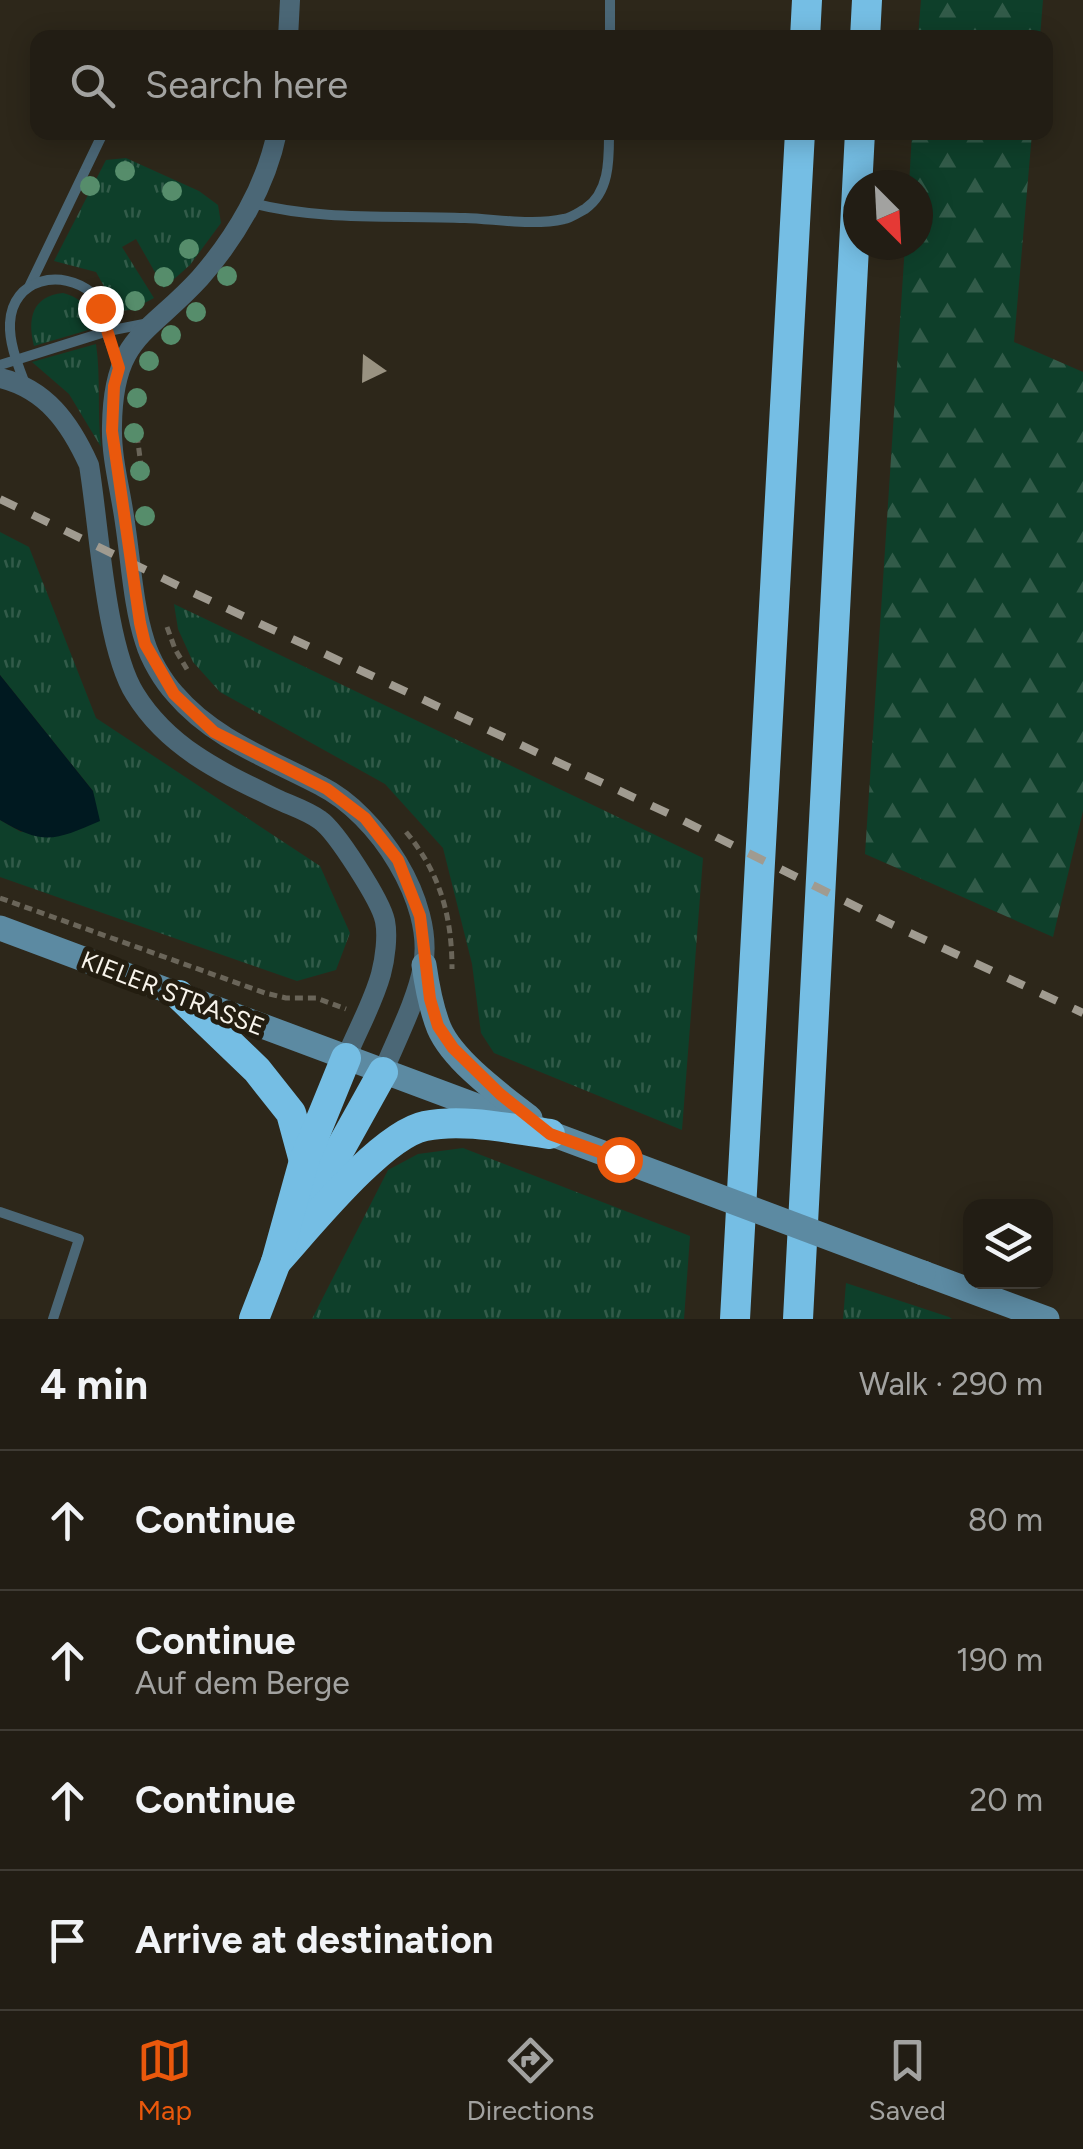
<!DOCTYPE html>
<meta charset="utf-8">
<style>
:root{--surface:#221d14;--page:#2e2a22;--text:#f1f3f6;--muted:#a2a2a0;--line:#3f3b34;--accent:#ea580c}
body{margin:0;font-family:Figtree,sans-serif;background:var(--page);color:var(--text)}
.controls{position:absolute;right:30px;bottom:30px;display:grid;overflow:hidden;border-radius:20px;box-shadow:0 5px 25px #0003}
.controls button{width:90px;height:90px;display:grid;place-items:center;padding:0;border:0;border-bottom:2px solid var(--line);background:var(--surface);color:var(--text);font:50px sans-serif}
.compass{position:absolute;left:843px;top:170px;width:90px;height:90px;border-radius:50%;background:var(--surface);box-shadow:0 5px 25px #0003;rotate:156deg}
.stop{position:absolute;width:30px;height:30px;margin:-22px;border:8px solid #ea580c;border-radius:50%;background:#fff}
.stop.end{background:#ea580c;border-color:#fff;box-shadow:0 2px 10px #0008}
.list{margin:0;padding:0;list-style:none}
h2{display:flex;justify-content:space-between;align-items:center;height:130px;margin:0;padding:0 40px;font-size:42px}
h2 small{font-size:32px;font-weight:400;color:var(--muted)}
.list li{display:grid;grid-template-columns:65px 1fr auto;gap:30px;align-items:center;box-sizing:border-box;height:140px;padding:0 40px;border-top:2px solid var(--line)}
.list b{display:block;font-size:38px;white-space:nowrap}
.list p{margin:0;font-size:32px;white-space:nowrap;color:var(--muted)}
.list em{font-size:32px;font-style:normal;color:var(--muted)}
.icon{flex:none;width:55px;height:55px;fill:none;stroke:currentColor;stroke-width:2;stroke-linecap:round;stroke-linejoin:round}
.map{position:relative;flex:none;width:1083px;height:1319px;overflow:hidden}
.search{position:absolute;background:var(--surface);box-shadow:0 5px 25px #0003;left:30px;right:30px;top:30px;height:110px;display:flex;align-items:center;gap:25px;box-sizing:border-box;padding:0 35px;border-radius:20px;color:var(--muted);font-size:38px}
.sheet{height:690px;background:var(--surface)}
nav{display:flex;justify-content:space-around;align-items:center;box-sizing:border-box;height:140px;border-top:2px solid var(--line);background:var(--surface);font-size:28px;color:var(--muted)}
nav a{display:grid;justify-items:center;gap:5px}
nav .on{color:var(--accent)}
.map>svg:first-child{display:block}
</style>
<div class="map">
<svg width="1083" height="1319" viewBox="0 0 1083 1319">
<defs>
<pattern id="grass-tufts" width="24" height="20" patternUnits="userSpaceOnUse" patternTransform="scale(2.5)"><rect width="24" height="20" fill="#0e3f2a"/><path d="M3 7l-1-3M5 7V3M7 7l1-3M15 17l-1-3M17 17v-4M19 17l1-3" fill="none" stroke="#325b49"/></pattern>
<pattern id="forest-firs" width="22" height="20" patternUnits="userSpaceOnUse" patternTransform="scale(2.5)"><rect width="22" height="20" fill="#0e3f2a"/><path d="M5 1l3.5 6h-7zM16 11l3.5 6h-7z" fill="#325b49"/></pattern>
</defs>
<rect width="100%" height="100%" fill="#2d271a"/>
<g fill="url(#grass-tufts)">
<polygon points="126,158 199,191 218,205 221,223 190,265 164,288 136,239 122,247 154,298 131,310 118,311 96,272 54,261 106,160"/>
<path d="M63,293C83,298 89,309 95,328L34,346C27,319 32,296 63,293Z"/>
<path d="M96,344C101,378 97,412 101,447L69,394L32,362Z"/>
<polygon points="0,532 29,547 96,718 320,866 350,933 336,970 297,981 0,877 0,820 21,832 93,791 0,675"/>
<polygon points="174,604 703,858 682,1130 494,1053 481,1033 472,964 443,848 385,784 220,692 193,662 178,629"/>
<polygon points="463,1148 690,1236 684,1319 312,1319 388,1170 418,1154"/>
<polygon points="846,1283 949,1317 952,1319 843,1319"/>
</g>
<g fill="url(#forest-firs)">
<polygon points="921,0 1043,0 1040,37 918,37"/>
<polygon points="912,133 1032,133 1014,342 1083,372 1083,811 1053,937 865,854 905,245 918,245 918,185 909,185"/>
</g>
<path fill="#001920" d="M0,675L93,791L100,821C56,840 44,846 0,820Z"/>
<polygon fill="#999281" points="363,354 387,371 362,383"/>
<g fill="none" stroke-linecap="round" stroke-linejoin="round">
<g stroke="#6a6559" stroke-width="5" stroke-dasharray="8 5" stroke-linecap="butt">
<polyline points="137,435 142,473"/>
<polyline points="167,627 175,649 188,671"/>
<path d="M406,832C440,873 452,916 452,969"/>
<polyline points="0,898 265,993 286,998 316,998 346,1009"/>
</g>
<g stroke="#4b6776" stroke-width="10">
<polyline points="610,38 610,0"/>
<path d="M252,203C319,221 395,215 465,218C496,219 533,226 564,219C571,218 579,212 585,209C610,192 609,159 609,132"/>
<polyline points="30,285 103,133"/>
<polyline points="0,365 108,331 149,323"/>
<path d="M25,384C18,365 9,344 10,323C12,278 62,268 92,293L119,367"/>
<polyline points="0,1212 79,1239 53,1319"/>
</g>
<g stroke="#4b6776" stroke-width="20">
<polyline points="288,38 290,0"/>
<path d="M277,132C266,186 236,237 200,278C148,335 113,336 112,426C111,458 121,492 125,523C131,562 133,605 145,642C150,659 163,681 175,694C213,739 270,759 321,786C377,814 435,902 423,966C417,1000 396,1040 383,1072"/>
<path d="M0,378C46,389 70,423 89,465C99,525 105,646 135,694C169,749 223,773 279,800C292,806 308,811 320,820C336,831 381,901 385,921C388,936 385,959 381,974C373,1003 357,1031 346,1058"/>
</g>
<g stroke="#5c8aa2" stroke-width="25">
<polyline points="0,928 619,1159"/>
<path d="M424,965C427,986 431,1008 439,1028C453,1061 502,1096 530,1118"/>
<polyline points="923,1273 1047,1319"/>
</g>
<g stroke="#75bee4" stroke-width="30">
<polyline points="805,38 807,0"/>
<polyline points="865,38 867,0"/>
<polyline points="179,995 257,1070 291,1113 304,1161"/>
<polyline points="305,1212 383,1072"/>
<path d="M276,1262C307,1228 381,1135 425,1126C464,1118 511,1129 550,1134"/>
<polyline points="254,1319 276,1262 304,1161 346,1058"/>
<polyline points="735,1319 800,132"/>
<polyline points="798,1319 860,132"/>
</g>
<polyline stroke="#a09b90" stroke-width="8" stroke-dasharray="18 18" stroke-linecap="butt" points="0,499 185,589 678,818 893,925 1083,1013"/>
<polyline stroke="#5c8aa2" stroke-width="25" points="619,1159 923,1273"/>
</g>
<g fill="#568d6b">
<circle cx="125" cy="171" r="10"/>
<circle cx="90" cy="186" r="10"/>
<circle cx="172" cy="191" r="10"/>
<circle cx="189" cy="249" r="10"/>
<circle cx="227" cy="276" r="10"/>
<circle cx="164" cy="277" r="10"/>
<circle cx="135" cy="301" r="10"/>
<circle cx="196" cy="312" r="10"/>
<circle cx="171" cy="335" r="10"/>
<circle cx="149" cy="361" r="10"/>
<circle cx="137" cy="398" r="10"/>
<circle cx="134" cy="433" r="10"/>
<circle cx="140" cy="471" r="10"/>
<circle cx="145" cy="516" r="10"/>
</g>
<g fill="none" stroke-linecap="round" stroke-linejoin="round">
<polyline stroke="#ea580c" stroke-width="12" points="100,308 119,368 114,386 112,431 140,623 145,644 174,694 214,732 327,789 365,818 398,860 420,916 430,999 438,1026 453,1048 500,1094 550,1134 619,1159"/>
</g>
<g text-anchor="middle" stroke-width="10" stroke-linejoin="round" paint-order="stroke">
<g font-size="25" fill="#f8f4eb" stroke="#231d10">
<text transform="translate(173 993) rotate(21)" y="9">KIELER STRASSE</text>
</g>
</g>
</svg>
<div class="controls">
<button><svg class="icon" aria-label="layers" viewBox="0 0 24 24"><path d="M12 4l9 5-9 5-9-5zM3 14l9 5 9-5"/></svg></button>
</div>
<svg class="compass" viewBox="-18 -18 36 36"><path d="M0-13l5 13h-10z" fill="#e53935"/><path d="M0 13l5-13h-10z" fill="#a2a2a0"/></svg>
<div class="stop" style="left:619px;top:1159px"></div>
<div class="stop end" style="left:100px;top:308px"></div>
<div class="search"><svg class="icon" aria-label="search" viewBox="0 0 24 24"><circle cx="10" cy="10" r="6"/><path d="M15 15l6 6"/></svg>Search here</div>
</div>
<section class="sheet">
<h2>4 min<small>Walk · 290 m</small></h2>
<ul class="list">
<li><svg class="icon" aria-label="ahead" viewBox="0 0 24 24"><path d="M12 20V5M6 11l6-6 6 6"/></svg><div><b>Continue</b></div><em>80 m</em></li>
<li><svg class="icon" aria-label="ahead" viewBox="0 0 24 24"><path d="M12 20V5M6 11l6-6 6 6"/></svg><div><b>Continue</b><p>Auf dem Berge</p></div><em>190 m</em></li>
<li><svg class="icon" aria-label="ahead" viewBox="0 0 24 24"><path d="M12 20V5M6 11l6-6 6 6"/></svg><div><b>Continue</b></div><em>20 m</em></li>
<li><svg class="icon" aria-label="arrive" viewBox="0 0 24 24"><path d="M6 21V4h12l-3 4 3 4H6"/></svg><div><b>Arrive at destination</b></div></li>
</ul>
</section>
<nav>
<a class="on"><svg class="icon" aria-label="map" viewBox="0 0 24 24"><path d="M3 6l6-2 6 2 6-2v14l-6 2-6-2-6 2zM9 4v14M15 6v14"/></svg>Map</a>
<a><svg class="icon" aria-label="directions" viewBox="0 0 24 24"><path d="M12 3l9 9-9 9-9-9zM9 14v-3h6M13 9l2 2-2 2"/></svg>Directions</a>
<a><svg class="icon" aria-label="saved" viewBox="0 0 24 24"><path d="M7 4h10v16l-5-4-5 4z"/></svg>Saved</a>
</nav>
